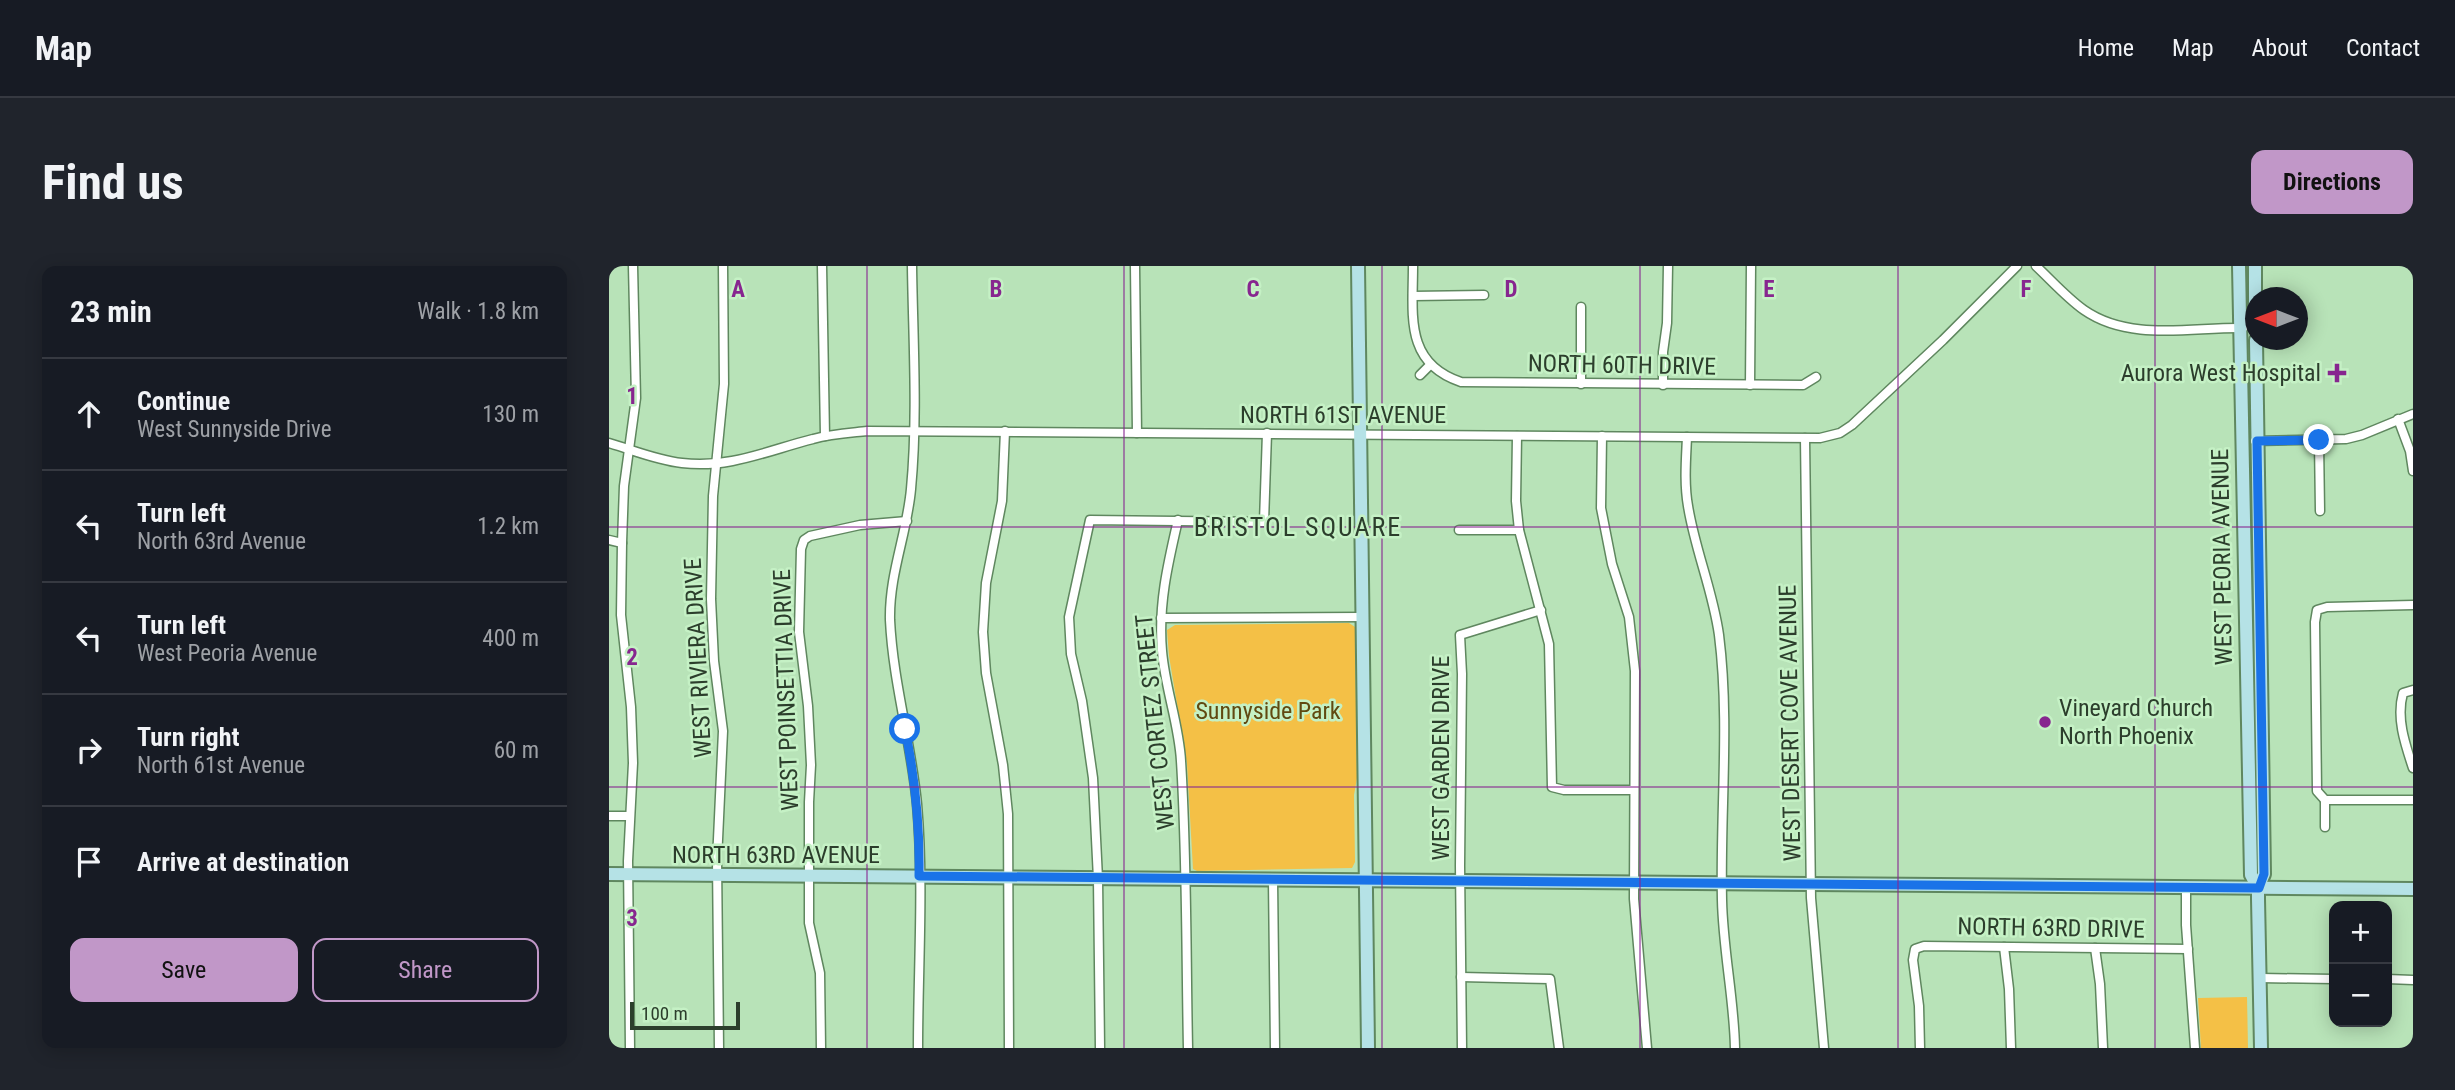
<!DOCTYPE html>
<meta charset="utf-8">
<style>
:root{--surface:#171b24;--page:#20242c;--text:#f1f3f6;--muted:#9ea1a6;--line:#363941;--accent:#c197c8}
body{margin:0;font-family:"Roboto Condensed",sans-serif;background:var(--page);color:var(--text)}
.controls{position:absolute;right:21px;bottom:21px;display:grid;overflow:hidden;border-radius:14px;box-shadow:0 4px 18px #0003}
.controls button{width:63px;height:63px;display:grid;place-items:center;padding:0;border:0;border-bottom:2px solid var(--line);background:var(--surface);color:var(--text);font:35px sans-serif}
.compass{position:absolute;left:1636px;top:21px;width:63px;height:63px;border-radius:50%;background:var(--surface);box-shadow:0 4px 18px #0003;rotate:270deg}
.scale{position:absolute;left:21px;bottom:18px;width:110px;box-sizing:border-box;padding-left:7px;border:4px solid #2c3e2c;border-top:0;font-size:19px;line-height:24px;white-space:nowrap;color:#2c3e2c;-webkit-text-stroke:5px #c5f1c5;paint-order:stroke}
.stop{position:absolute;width:21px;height:21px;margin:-16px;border:5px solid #1a73e8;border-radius:50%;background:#fff}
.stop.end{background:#1a73e8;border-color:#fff;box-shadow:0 2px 7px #0008}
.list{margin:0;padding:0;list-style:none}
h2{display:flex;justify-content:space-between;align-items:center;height:91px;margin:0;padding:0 28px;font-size:30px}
h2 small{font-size:23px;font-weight:400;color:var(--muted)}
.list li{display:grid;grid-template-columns:46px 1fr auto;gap:21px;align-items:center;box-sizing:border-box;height:112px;padding:0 28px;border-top:2px solid var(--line)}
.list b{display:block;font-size:26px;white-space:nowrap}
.list p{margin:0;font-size:23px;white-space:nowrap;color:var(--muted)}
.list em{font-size:23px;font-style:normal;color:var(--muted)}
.actions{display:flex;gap:14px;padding:21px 28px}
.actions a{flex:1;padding:16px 0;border:2px solid var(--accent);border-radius:14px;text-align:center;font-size:24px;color:var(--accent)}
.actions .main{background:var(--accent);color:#111}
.icon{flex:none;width:38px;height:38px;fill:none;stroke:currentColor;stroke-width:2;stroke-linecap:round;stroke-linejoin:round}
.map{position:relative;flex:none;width:1804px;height:782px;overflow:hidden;border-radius:14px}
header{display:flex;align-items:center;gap:42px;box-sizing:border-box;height:98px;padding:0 35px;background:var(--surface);border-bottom:2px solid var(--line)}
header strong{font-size:33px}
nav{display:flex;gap:38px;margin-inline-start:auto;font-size:24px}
.intro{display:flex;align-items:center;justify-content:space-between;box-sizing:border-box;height:168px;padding:0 42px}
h1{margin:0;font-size:49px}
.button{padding:18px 32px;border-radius:14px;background:var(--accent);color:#111;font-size:24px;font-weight:700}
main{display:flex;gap:42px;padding:0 42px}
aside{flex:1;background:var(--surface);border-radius:14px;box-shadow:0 4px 18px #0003}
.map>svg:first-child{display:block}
</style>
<header>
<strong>Map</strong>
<nav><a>Home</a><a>Map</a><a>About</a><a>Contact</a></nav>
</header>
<div class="intro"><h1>Find us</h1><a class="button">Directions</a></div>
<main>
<aside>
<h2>23 min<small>Walk · 1.8 km</small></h2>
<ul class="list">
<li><svg class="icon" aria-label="ahead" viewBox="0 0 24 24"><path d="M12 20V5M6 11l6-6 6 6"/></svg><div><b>Continue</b><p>West Sunnyside Drive</p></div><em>130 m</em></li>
<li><svg class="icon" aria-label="left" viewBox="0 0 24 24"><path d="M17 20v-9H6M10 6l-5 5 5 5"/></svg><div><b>Turn left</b><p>North 63rd Avenue</p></div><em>1.2 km</em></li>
<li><svg class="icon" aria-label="left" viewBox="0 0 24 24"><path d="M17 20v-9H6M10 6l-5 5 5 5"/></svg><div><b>Turn left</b><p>West Peoria Avenue</p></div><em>400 m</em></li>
<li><svg class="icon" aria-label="right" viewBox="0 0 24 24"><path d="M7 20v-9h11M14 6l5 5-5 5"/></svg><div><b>Turn right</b><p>North 61st Avenue</p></div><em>60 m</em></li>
<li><svg class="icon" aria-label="arrive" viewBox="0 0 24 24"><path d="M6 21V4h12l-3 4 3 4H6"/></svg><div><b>Arrive at destination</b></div></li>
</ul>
<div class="actions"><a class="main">Save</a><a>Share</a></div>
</aside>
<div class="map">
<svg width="1804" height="782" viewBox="0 0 1804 782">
<rect width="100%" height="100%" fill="#b8e3b8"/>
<g fill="#f4c046">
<polygon points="740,357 746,361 748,512 745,529 746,596 743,602 588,605 584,603 578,498 560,390 558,364 566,359"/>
<polygon points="1638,731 1639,782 1592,782 1589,732"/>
</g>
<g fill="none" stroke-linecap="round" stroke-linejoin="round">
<defs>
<g id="street">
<polyline points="213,0 216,170"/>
<path d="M303,0C304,74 309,149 302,223C298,268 280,308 281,354C284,416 302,476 308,538C315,618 309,701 309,782"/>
<polyline points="526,0 528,167"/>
<path d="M804,0C804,49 795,97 852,116L1194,119L1207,111"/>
<path d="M1427,0C1443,15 1458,32 1475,44C1521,76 1582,61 1634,62"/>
<polyline points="804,30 875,29"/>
<polyline points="972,41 972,118"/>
<polyline points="811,109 821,99"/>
<polyline points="1054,119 1054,86 1058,57 1059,0"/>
<polyline points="1141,119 1142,0"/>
<polyline points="1789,153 1801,185 1804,205"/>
<polyline points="396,165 393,235 377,317 374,366 377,407 394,499 399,548 400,782"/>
<polyline points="908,170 907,235 910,264 940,378 943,521 955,524 1025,524"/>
<polyline points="993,170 992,242 1003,298 1020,351 1026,405 1025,633 1038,782"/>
<path d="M1078,171C1077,194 1075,217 1079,240C1086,284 1104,325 1110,369C1121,456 1111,546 1113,634C1114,684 1125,732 1126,782"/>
<polyline points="1196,172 1202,632 1215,782"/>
<polyline points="1646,175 1737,173 1753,169 1804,148"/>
<polyline points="1710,175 1711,245"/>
<path d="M0,177C24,184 47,194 73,197C120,203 160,184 204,173C222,168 240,167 258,165L1211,172L1231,167L1243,159L1334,74L1408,0"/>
<path d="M569,254C559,297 549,339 553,385C556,422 570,458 572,495C578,590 577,686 579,782"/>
<polyline points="850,264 910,264"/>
<polyline points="0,274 13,277"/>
<polyline points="1804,339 1718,341 1708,344 1706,356 1708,525 1716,534 1804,534"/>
<polyline points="552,352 753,351"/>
<path d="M1804,424L1794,427C1787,452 1796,478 1804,502"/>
<polyline points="1716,534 1716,561"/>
<polyline points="0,550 20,550"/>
<polyline points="664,614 666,782"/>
<polyline points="1577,621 1577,659 1586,782"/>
<polyline points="1395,681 1400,723 1402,782"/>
<polyline points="1486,682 1491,718 1494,782"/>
<polyline points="852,711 941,713 950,782"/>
<polyline points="1651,712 1725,713"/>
<polyline points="1778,713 1804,714"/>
<polyline points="21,782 19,595 24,497 22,441 12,349 13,277 15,220 27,132 24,0"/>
<polyline points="110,782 108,595 114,465 105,395 102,333 104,230 115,118 114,0"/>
<polyline points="212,782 211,707 200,657 200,536 202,499 199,440 190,366 192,283 195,274 201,270 251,259 298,255"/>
<polyline points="491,782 489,613 484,512 473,435 462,388 460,351 481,254 655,256 658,167"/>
<polyline points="853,782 851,600 853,408 851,369 932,344"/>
<polyline points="1311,782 1310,740 1304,694 1306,683 1315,680 1579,683"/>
</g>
<g id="secondary">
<polyline points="749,0 759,782"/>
<polyline points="1630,0 1642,609 1649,622"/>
<polyline points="1646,0 1646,62"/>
<polyline points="1647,74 1655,608 1649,622 1649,633 1652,782"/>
<polyline points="0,608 1804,623"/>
</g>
</defs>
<use href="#street" stroke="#5f875f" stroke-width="11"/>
<use href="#secondary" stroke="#5f875f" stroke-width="16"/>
<use href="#street" stroke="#fff" stroke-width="8"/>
<use href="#secondary" stroke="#b5e2e6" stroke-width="12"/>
</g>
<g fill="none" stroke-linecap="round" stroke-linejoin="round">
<path stroke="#1a73e8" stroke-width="9" d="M296,463C306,512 311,560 310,610L1650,622L1655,608L1648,175L1710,174"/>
</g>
<path fill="none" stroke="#87268f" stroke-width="2" stroke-opacity="0.55" d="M258,0V782M515,0V782M773,0V782M1031,0V782M1289,0V782M1546,0V782M0,261H1804M0,521H1804"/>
<g fill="#87268f" stroke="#c5f1c5" stroke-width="2.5">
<path d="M1724.5 96.5h7v7h7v7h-7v7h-7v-7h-7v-7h7z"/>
<circle cx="1436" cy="456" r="7"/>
</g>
<g text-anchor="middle" stroke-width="5" stroke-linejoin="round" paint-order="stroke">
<g font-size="24" fill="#2c3e2c" stroke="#c5f1c5">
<text transform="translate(1013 99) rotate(1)" y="8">NORTH 60TH DRIVE</text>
<text x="734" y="157">NORTH 61ST AVENUE</text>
<text transform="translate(1613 291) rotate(-91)" y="8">WEST PEORIA AVENUE</text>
<text transform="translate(89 392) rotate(-93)" y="8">WEST RIVIERA DRIVE</text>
<text transform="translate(177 424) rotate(-92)" y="8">WEST POINSETTIA DRIVE</text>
<text transform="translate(546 456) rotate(-96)" y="8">WEST CORTEZ STREET</text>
<text transform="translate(1181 457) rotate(-91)" y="8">WEST DESERT COVE AVENUE</text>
<text transform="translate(832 492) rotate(-90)" y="8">WEST GARDEN DRIVE</text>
<text x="167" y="597">NORTH 63RD AVENUE</text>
<text transform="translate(1442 662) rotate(1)" y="8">NORTH 63RD DRIVE</text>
</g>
<g font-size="24" fill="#2c3e2c" stroke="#c5f1c5" text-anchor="end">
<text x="1712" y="115">Aurora West Hospital</text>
<text x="1450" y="450" text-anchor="start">Vineyard Church<tspan x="1450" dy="28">North Phoenix</tspan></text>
</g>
<g font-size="24" fill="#614910" stroke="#c5f1c5">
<text x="659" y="453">Sunnyside Park</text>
</g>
<g font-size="26" letter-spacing="2" fill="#2c3e2c" stroke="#c5f1c5">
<text x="689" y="270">BRISTOL SQUARE</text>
</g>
</g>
<g font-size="23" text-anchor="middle" font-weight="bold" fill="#87268f" stroke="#c5f1c5" stroke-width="5" stroke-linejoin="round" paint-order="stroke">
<text x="129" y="31">A</text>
<text x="387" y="31">B</text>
<text x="644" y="31">C</text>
<text x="902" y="31">D</text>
<text x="1160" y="31">E</text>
<text x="1417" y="31">F</text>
<text x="23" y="138">1</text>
<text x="23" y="399">2</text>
<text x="23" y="660">3</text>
</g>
</svg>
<div class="controls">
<button>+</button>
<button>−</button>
</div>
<svg class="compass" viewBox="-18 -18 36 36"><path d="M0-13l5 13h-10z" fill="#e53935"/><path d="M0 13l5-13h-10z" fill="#9ea1a6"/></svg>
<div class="scale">100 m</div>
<div class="stop" style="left:296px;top:463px"></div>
<div class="stop end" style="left:1710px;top:174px"></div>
</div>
</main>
